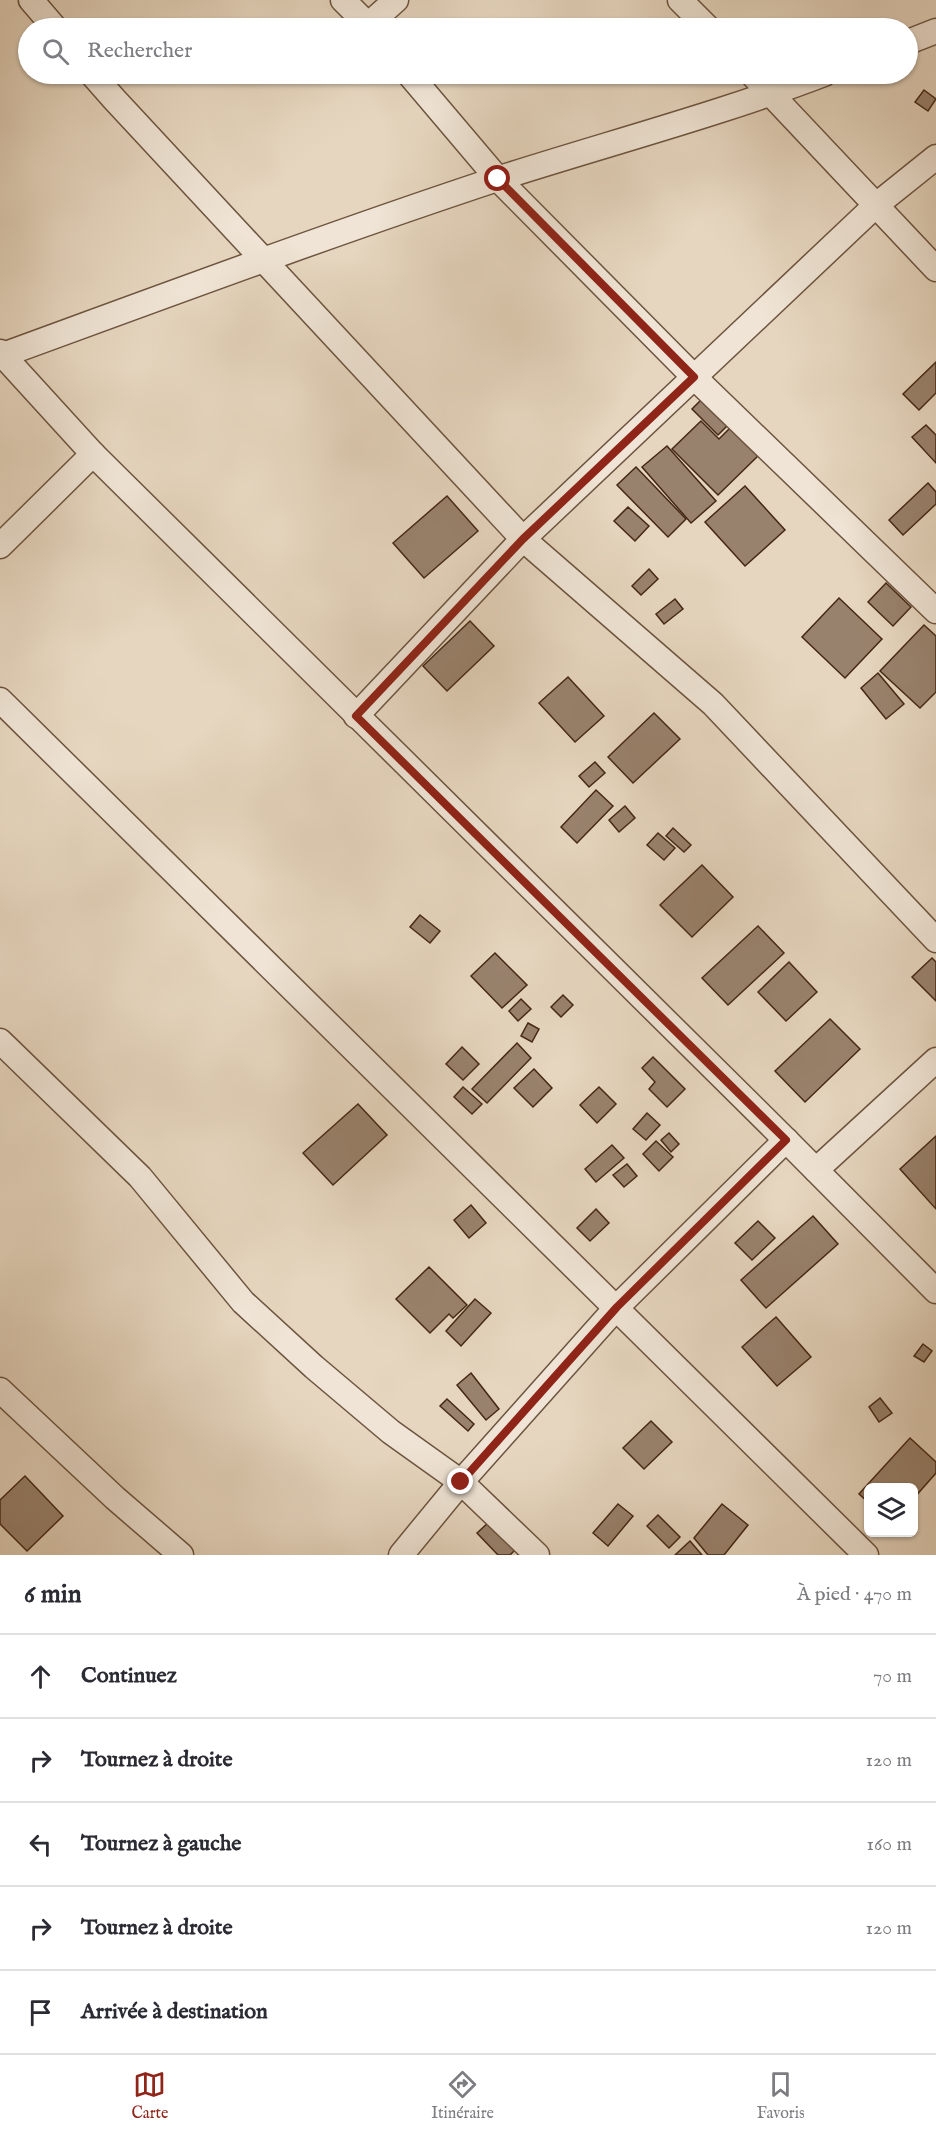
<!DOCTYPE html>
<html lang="fr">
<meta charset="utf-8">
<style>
:root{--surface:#fff;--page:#f7f7f7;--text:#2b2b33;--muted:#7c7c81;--line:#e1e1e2;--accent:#8f2418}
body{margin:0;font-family:"IM FELL English",serif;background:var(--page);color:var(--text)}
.controls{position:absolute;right:18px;bottom:18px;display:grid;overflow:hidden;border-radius:9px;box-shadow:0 2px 4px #0004}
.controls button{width:54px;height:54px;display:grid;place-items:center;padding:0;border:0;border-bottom:2px solid var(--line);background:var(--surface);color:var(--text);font:30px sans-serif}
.stop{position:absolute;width:18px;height:18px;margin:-14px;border:4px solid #8f2418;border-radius:50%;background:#fff}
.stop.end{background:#8f2418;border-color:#fff;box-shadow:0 2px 6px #0008}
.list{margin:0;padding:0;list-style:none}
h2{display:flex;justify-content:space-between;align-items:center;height:78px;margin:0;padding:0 24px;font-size:26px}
h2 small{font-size:20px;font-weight:400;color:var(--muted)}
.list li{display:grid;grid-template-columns:39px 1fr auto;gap:18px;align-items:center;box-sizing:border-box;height:84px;padding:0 24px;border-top:2px solid var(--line)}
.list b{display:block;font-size:22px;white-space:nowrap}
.list em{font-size:20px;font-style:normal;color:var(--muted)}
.icon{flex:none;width:33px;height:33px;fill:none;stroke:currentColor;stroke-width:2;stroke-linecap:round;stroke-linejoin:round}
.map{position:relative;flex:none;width:936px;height:1555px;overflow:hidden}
.search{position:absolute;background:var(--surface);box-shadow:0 2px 4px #0004;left:18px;right:18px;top:18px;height:66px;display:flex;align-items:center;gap:15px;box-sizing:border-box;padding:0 21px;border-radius:33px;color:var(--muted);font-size:22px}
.sheet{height:498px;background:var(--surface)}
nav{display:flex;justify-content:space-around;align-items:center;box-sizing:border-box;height:84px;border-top:2px solid var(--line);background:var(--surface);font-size:16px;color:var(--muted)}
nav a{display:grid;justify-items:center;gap:3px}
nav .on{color:var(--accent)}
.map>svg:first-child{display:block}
</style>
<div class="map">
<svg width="936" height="1555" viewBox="0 0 936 1555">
<rect width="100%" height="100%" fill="#e6d6bf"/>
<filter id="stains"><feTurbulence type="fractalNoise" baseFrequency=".00333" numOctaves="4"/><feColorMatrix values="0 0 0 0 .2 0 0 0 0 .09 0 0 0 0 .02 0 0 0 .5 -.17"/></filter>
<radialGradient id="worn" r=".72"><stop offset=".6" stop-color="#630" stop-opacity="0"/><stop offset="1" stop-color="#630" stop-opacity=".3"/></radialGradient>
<g fill="#99826d" stroke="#452814" stroke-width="1.5">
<polygon points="924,90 936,99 928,111 915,102"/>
<polygon points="936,362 936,393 919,410 903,394"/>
<polygon points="709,392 735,418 718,435 692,409"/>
<polygon points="701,421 719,439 732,426 760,454 718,495 672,449"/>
<polygon points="926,425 936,435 936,463 912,437"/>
<polygon points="667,446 716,501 691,523 642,467"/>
<polygon points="636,467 686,519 668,537 617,485"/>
<polygon points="928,483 936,492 936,504 903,535 889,520"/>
<polygon points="745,486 785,530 745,566 705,522"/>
<polygon points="447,496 478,531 424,578 393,543"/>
<polygon points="628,507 649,526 635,541 614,521"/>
<polygon points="649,569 658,579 641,595 632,586"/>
<polygon points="886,583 911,607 893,626 868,602"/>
<polygon points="839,598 882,639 845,678 802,637"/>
<polygon points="675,599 683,609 664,624 656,614"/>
<polygon points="470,621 494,646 447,691 423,666"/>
<polygon points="924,625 936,636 936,692 920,708 880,671"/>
<polygon points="878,673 904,704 886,719 861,688"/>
<polygon points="568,677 604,716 575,742 539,703"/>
<polygon points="654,713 680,739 633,783 608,757"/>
<polygon points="595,762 605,773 589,787 579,776"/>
<polygon points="596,790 613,806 577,843 561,827"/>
<polygon points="625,806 635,818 619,832 609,820"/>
<polygon points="673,828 691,845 684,852 666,836"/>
<polygon points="658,833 675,848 664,860 647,845"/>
<polygon points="702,865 733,897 692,937 660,905"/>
<polygon points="420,915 440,931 430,943 410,927"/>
<polygon points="758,926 784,953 728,1005 702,978"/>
<polygon points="495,953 527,985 502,1008 471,976"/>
<polygon points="932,958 936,962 936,1001 912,977"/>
<polygon points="789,962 817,992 786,1021 758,992"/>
<polygon points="563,995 573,1005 561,1017 551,1007"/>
<polygon points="521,999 531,1009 518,1021 509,1011"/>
<polygon points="830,1019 860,1049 805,1102 775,1071"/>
<polygon points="528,1023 539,1029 532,1042 521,1036"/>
<polygon points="517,1043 531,1058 487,1103 472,1089"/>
<polygon points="462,1047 479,1064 463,1080 446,1064"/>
<polygon points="653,1057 685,1089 667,1107 649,1089 655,1082 642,1068"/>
<polygon points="534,1069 552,1088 533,1107 514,1088"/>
<polygon points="463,1087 482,1104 472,1114 454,1097"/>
<polygon points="599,1087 616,1104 597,1123 580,1105"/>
<polygon points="358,1104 387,1135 333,1185 303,1153"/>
<polygon points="647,1113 660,1125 646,1140 633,1129"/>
<polygon points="669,1133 679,1144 671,1152 661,1140"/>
<polygon points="936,1136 936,1209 900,1169"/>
<polygon points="656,1141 673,1157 659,1171 643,1154"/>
<polygon points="612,1145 624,1158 596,1182 585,1169"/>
<polygon points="627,1164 637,1176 624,1187 613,1175"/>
<polygon points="471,1205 486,1223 469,1238 454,1220"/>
<polygon points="596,1209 609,1223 590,1241 577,1228"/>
<polygon points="813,1216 838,1244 766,1308 741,1280"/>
<polygon points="758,1221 775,1238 752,1260 735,1243"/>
<polygon points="429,1267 467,1305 453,1318 449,1314 430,1333 396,1299"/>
<polygon points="475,1299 491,1313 461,1346 446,1331"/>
<polygon points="776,1317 811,1357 777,1386 742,1347"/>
<polygon points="923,1344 932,1351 924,1362 914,1356"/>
<polygon points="471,1373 499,1409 486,1420 457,1385"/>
<polygon points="880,1398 892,1413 879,1422 869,1407"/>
<polygon points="447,1399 474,1424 468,1431 440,1406"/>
<polygon points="651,1421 672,1442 644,1469 623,1448"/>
<polygon points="910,1438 936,1462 936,1473 914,1498 914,1488 868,1488 868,1502 859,1494"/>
<polygon points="25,1476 63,1516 27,1551 0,1524 0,1500"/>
<polygon points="618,1504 633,1516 608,1546 593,1533"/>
<polygon points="722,1504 748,1525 724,1555 708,1555 694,1538"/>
<polygon points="658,1515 680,1537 669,1548 647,1526"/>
<polygon points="489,1522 515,1550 510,1555 498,1555 477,1533"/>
<polygon points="690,1541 702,1555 675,1555"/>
</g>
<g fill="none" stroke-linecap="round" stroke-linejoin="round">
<defs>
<g id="minor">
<polyline points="31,0 55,28"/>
<polyline points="343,0 371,28"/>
<polyline points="680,0 708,28"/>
<polyline points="368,25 396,0"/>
<polyline points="908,42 936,31"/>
<polyline points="92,74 114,99 523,539 713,704 936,940"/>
<polyline points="409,74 498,179 694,377 936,611"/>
<polyline points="752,74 936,269"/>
<polyline points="0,352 93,454 786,1140 936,1291"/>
<path d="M3,355C167,295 331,234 497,179C606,144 717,115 824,74"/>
<polyline points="0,546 93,454"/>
<polyline points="0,700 866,1555"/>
<polyline points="356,716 523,539 875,206 936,157"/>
<polyline points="0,1041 140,1177 243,1302 314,1367 391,1432 461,1482 537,1555"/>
<polyline points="816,1170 936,1060"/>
<polyline points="0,1390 115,1498 181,1555"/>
<polyline points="401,1555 461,1482 617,1307 786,1140"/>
</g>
</defs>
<use href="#minor" stroke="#6d543f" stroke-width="27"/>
<use href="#minor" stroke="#efe4d5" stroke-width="24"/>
</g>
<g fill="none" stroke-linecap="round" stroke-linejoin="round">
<polyline stroke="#8f2418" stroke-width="8" points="461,1482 617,1307 786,1140 356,716 523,539 694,377 498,179"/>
</g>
<rect width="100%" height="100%" filter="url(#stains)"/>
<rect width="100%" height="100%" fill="url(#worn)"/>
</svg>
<div class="controls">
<button><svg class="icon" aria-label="layers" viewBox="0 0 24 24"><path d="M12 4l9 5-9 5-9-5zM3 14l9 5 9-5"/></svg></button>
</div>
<div class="stop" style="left:498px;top:179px"></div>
<div class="stop end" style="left:461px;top:1482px"></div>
<div class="search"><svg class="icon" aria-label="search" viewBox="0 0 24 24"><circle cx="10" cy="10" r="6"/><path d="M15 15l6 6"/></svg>Rechercher</div>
</div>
<section class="sheet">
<h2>6 min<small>À pied · 470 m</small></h2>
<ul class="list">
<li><svg class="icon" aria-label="ahead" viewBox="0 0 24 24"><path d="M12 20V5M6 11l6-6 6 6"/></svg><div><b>Continuez</b></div><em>70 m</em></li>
<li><svg class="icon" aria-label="right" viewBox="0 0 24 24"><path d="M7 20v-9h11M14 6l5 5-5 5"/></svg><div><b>Tournez à droite</b></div><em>120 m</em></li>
<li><svg class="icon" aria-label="left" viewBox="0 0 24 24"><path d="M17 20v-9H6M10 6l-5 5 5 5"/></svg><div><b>Tournez à gauche</b></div><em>160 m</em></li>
<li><svg class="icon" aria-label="right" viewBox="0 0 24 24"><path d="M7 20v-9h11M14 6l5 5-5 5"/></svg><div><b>Tournez à droite</b></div><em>120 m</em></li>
<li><svg class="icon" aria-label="arrive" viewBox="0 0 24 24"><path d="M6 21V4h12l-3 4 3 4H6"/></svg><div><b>Arrivée à destination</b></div></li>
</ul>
</section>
<nav>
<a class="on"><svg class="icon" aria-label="map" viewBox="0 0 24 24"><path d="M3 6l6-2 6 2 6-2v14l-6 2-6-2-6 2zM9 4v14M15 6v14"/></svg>Carte</a>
<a><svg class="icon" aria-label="directions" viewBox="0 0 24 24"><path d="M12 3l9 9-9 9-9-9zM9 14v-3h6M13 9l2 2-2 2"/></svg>Itinéraire</a>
<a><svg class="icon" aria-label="saved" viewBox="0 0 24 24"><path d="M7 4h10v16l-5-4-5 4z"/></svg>Favoris</a>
</nav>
